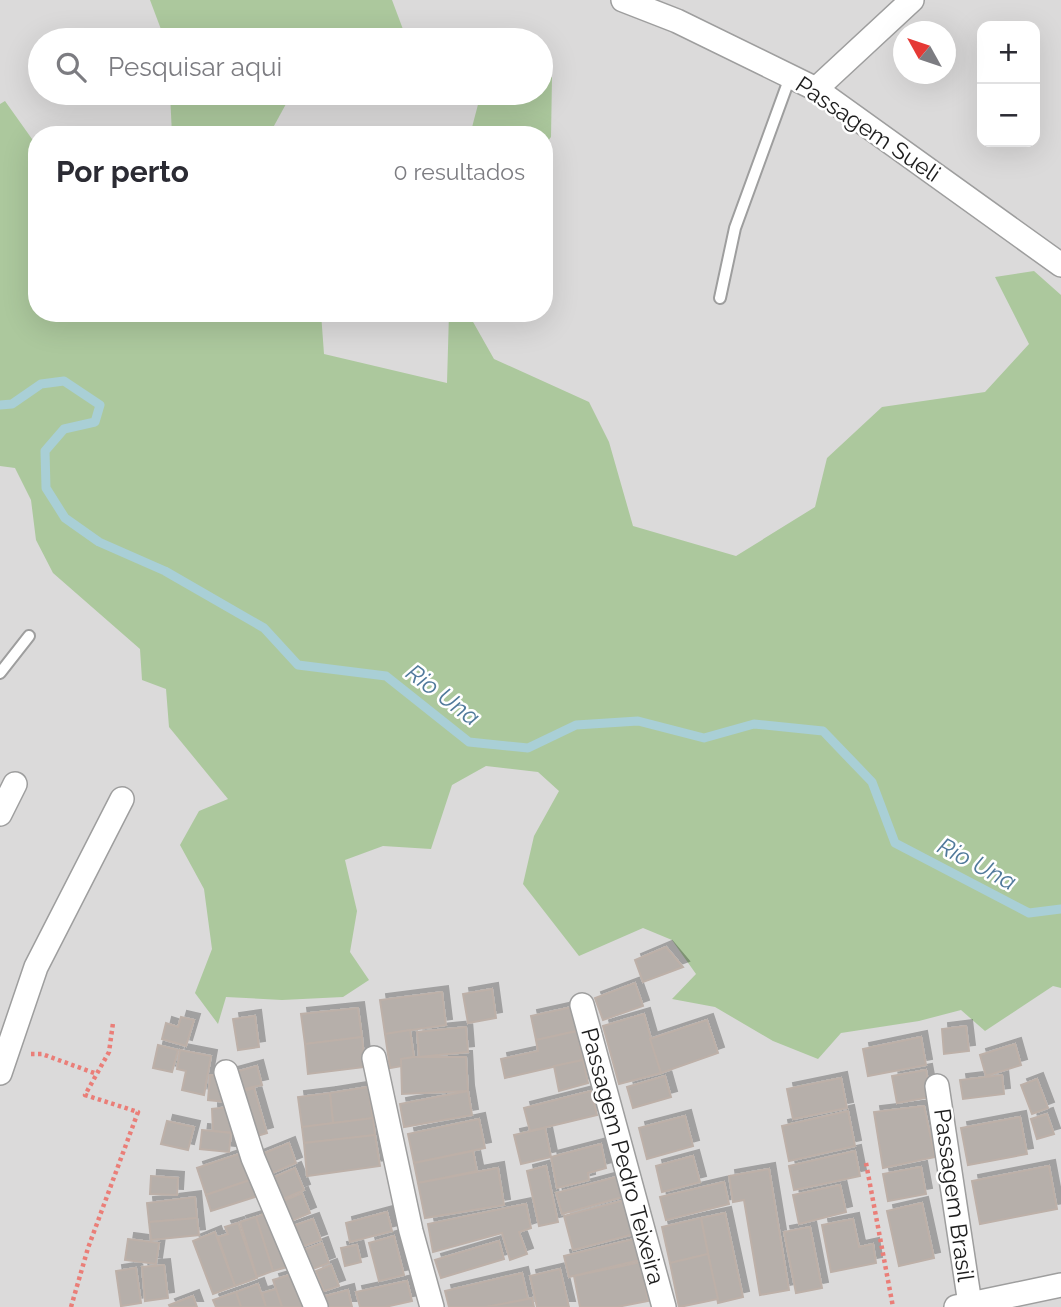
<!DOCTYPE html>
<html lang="pt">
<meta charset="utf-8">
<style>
:root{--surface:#fff;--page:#f7f7f7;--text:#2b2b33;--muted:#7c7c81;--line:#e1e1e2}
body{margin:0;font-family:Raleway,sans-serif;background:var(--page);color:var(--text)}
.controls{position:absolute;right:21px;top:21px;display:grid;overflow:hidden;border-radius:14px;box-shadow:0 7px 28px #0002}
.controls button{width:63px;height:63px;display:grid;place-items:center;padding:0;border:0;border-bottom:2px solid var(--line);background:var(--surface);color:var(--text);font:35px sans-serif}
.compass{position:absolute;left:893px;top:21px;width:63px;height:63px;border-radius:50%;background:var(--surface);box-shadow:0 7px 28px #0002;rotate:310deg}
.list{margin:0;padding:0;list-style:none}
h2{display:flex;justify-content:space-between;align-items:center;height:91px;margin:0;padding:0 28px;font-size:30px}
h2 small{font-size:23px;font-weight:400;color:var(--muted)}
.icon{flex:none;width:38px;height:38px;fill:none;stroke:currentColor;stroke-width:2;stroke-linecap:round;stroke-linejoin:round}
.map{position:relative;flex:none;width:1061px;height:1307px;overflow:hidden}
.search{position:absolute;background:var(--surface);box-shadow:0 7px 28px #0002;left:28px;top:28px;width:525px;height:77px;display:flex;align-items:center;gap:18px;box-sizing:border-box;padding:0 24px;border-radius:38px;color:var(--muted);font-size:26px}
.panel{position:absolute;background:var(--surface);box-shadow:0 7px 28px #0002;left:28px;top:126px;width:525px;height:196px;border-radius:28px}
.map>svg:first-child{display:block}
</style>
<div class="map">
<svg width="1061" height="1307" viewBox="0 0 1061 1307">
<defs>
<filter id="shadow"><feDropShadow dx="6" dy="-6" stdDeviation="0" flood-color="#0004"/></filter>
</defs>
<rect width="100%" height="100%" fill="#edeae4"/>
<path fill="#dbdada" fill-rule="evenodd" d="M0,0H1061V1307H0ZM982,26H1035V142H982ZM904,32H946V74H904ZM40,40H541V93H40ZM37,135H544V313H37Z"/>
<g fill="#acc89d">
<polygon points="150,0 392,0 407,40 165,40"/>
<polygon points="541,77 552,77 551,137 544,146 544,135 470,135 481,93 541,93"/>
<polygon points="170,93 292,93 269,135 172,135"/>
<polygon points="5,101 37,146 37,313 321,313 324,354 447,383 449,313 468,313 494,359 589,402 609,442 633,526 736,556 815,507 827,458 882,407 985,392 1029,344 995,277 1034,271 1061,295 1061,988 1053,986 985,1031 961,1010 919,1021 841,1033 818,1059 773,1041 715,1007 672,999 696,974 672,940 643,928 579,956 523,884 534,836 559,791 538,772 486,766 452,785 431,849 383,846 345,860 357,911 350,952 369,980 343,997 282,1000 226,997 218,1024 195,993 212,949 204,889 180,845 199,811 228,799 169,727 166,689 142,680 140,649 53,573 36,540 31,500 15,468 0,466 0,104"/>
</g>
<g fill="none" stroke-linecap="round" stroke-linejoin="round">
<polyline stroke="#a9cfd6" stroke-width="9" points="0,405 12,404 41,384 64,381 100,405 95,422 64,429 45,451 46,488 65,518 99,542 165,571 264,628 298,665 386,676 469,742 528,748 576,725 638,721 704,738 754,724 823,731 872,782 895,843 1029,913 1061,909"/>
</g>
<g fill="#b6afaa" stroke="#bdb0a8" stroke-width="2" filter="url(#shadow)">
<polygon points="666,947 683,967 643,982 635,960"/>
<polygon points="635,983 643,1006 603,1020 595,998"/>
<polygon points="492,989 496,1018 468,1023 463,994"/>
<polygon points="442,992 446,1025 385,1034 380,1000"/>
<polygon points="572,1007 577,1031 536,1040 531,1016"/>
<polygon points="358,1008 362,1037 305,1044 301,1014"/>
<polygon points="644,1014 661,1073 619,1084 603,1026"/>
<polygon points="255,1016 259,1047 238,1050 233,1019"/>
<polygon points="181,1017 194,1020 186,1046 162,1039 166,1023 178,1027"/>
<polygon points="707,1020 718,1053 661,1073 650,1039"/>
<polygon points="966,1026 969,1051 944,1054 942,1029"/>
<polygon points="466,1027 468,1052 419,1057 417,1032"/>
<polygon points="410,1030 414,1057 401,1059 402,1066 390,1068 385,1034"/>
<polygon points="577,1031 583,1060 505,1078 501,1059 538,1051 536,1040"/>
<polygon points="362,1037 365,1067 308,1074 305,1044"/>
<polygon points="921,1037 926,1065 868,1076 863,1049"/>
<polygon points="1015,1044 1021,1065 986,1076 980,1055"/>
<polygon points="158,1045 178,1050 172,1072 153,1068"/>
<polygon points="180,1050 211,1056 204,1095 182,1090 186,1071 177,1069"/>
<polygon points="414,1057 466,1057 468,1091 402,1094 401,1059"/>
<polygon points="583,1060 588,1083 559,1091 554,1066"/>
<polygon points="257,1066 262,1085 232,1092 228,1074"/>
<polygon points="926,1070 931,1097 897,1103 892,1076"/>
<polygon points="210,1075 221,1076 228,1102 208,1100"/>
<polygon points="1002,1075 1004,1094 963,1099 960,1080"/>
<polygon points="665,1076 671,1097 633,1108 627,1087"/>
<polygon points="841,1078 847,1108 793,1119 787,1089"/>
<polygon points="1037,1079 1048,1108 1032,1114 1021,1085"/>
<polygon points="368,1087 373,1118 333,1123 330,1093"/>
<polygon points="254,1088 267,1133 247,1139 234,1094"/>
<polygon points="468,1091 472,1115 404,1127 400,1104"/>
<polygon points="591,1091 597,1115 530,1131 524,1108"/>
<polygon points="330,1093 333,1123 302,1127 298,1097"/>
<polygon points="924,1106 935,1157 883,1168 874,1112"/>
<polygon points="229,1107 236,1133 213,1131 212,1109"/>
<polygon points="848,1111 855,1146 789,1161 782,1126"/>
<polygon points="1047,1114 1054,1134 1037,1139 1031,1119"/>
<polygon points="685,1116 693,1146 647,1159 639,1128"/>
<polygon points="1020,1117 1027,1154 968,1165 961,1128"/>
<polygon points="373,1118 375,1135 304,1143 302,1127"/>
<polygon points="479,1119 485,1148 414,1163 408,1134"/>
<polygon points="167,1121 194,1127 188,1150 161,1144"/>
<polygon points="545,1128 551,1157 521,1164 514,1135"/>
<polygon points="202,1130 231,1133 229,1152 200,1149"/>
<polygon points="375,1135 380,1166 307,1176 304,1143"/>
<polygon points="289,1143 296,1163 265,1176 257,1156"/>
<polygon points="601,1144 606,1168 588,1173 589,1180 557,1188 551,1157"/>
<polygon points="473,1151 477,1171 418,1183 414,1163"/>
<polygon points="855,1151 860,1176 794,1190 789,1166"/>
<polygon points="242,1153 250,1180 206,1195 197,1168"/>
<polygon points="693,1156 700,1182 662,1192 656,1166"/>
<polygon points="546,1166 558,1222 539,1226 527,1171"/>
<polygon points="1049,1166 1057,1209 980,1224 972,1181"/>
<polygon points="921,1167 926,1194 888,1201 883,1174"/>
<polygon points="295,1168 304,1190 274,1203 265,1181"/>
<polygon points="498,1168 504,1205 425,1218 418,1183"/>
<polygon points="769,1169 789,1290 760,1295 744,1200 733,1202 729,1176"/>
<polygon points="151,1176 178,1178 177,1195 150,1194"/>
<polygon points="620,1176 626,1196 562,1214 556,1193"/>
<polygon points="250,1180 258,1196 211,1211 206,1195"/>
<polygon points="724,1182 729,1204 666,1220 660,1197"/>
<polygon points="840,1185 846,1212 799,1224 793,1195"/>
<polygon points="302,1193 310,1213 284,1224 276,1204"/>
<polygon points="195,1197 197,1218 149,1222 147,1203"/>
<polygon points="625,1200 634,1234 573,1250 564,1216"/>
<polygon points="922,1203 934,1258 899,1266 887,1211"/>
<polygon points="526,1204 531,1228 519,1232 527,1254 510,1260 502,1233 433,1252 428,1224"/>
<polygon points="273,1211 291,1266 273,1271 256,1217"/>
<polygon points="387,1212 392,1231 350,1242 346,1223"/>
<polygon points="725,1213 743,1297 718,1303 701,1218"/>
<polygon points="256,1217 273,1271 257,1277 240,1222"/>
<polygon points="197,1218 199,1235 151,1240 149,1222"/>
<polygon points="701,1218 708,1254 670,1263 662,1227"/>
<polygon points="313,1219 321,1240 295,1249 287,1228"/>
<polygon points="853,1219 859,1247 873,1244 876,1263 831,1272 822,1225"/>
<polygon points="238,1223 257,1278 235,1286 218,1237 228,1234 225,1227"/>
<polygon points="810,1227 822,1288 796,1293 784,1232"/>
<polygon points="215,1232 235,1286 213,1294 193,1241"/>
<polygon points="394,1236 404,1275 379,1281 369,1243"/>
<polygon points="128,1239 159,1243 156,1264 125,1260"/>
<polygon points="634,1239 640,1260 569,1277 564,1256"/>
<polygon points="499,1241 504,1259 441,1278 435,1260"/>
<polygon points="322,1243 329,1263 305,1272 298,1252"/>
<polygon points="357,1245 361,1262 345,1266 341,1248"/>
<polygon points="708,1254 718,1299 679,1307 670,1263"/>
<polygon points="641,1262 648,1301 617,1307 580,1307 574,1276"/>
<polygon points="164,1265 168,1298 145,1301 142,1267"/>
<polygon points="331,1265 339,1286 324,1291 316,1271"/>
<polygon points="136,1268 141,1303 121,1306 116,1271"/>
<polygon points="560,1269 569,1307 537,1307 530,1276"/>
<polygon points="296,1273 306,1307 282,1307 273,1280"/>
<polygon points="522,1273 528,1299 486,1307 449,1307 445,1291"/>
<polygon points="407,1281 412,1301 385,1307 360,1307 356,1292"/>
<polygon points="258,1284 266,1307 241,1307 236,1292"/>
<polygon points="276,1289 282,1307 266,1307 262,1293"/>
<polygon points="348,1290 352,1307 320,1307 318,1298"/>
<polygon points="236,1292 241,1307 216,1307 213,1300"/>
<polygon points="193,1296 197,1307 170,1307 169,1305"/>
<polygon points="532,1298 534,1307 486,1307 528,1299"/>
</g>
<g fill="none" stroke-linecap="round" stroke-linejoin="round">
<defs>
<g id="service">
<polyline points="720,298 735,228 790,77"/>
<polyline points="0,673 29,636"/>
</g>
<g id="minor">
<polyline points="623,0 677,21 816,89 1061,265"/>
<polyline points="816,89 912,0"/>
<polyline points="0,814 15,784"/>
<polyline points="582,1005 664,1307"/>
<polyline points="374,1058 411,1231 432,1307"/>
<polyline points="226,1072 253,1158 316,1307"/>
<polyline points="0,1073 36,967 122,799"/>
<polyline points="937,1086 970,1304"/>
<polyline points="956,1307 1061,1285"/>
</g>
</defs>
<use href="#service" stroke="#9e9e9e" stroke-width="14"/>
<use href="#minor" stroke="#9e9e9e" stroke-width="26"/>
<g stroke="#ea7e78" stroke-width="4.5" stroke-dasharray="3.5 3.5" stroke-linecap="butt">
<polyline points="31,1054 42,1054 97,1074"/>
<polyline points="866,1163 893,1307"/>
<polyline points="71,1307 88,1248 138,1112 85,1095 109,1052 113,1023"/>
</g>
<use href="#service" stroke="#fff" stroke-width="10"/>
<use href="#minor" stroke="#fff" stroke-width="23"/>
</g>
<g text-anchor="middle" stroke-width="5" stroke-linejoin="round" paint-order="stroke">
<g font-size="23" fill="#1d1d1d" stroke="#fff">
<text transform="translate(868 129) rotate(34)" y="8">Passagem Sueli</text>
<text transform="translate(623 1156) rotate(75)" y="8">Passagem Pedro Teixeira</text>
<text transform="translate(954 1195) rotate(82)" y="8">Passagem Brasil</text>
</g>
<g font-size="24" font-style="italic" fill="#517a9b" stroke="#fff">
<text transform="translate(443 695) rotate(37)" y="8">Rio Una</text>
<text transform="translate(977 864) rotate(28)" y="8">Rio Una</text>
</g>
</g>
</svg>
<div class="controls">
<button>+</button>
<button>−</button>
</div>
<svg class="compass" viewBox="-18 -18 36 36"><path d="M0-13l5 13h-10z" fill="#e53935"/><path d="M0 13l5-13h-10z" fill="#7c7c81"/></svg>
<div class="search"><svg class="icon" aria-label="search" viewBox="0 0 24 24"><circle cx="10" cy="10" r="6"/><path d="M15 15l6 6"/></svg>Pesquisar aqui</div>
<section class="panel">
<h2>Por perto<small>0 resultados</small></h2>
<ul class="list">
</ul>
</section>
</div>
